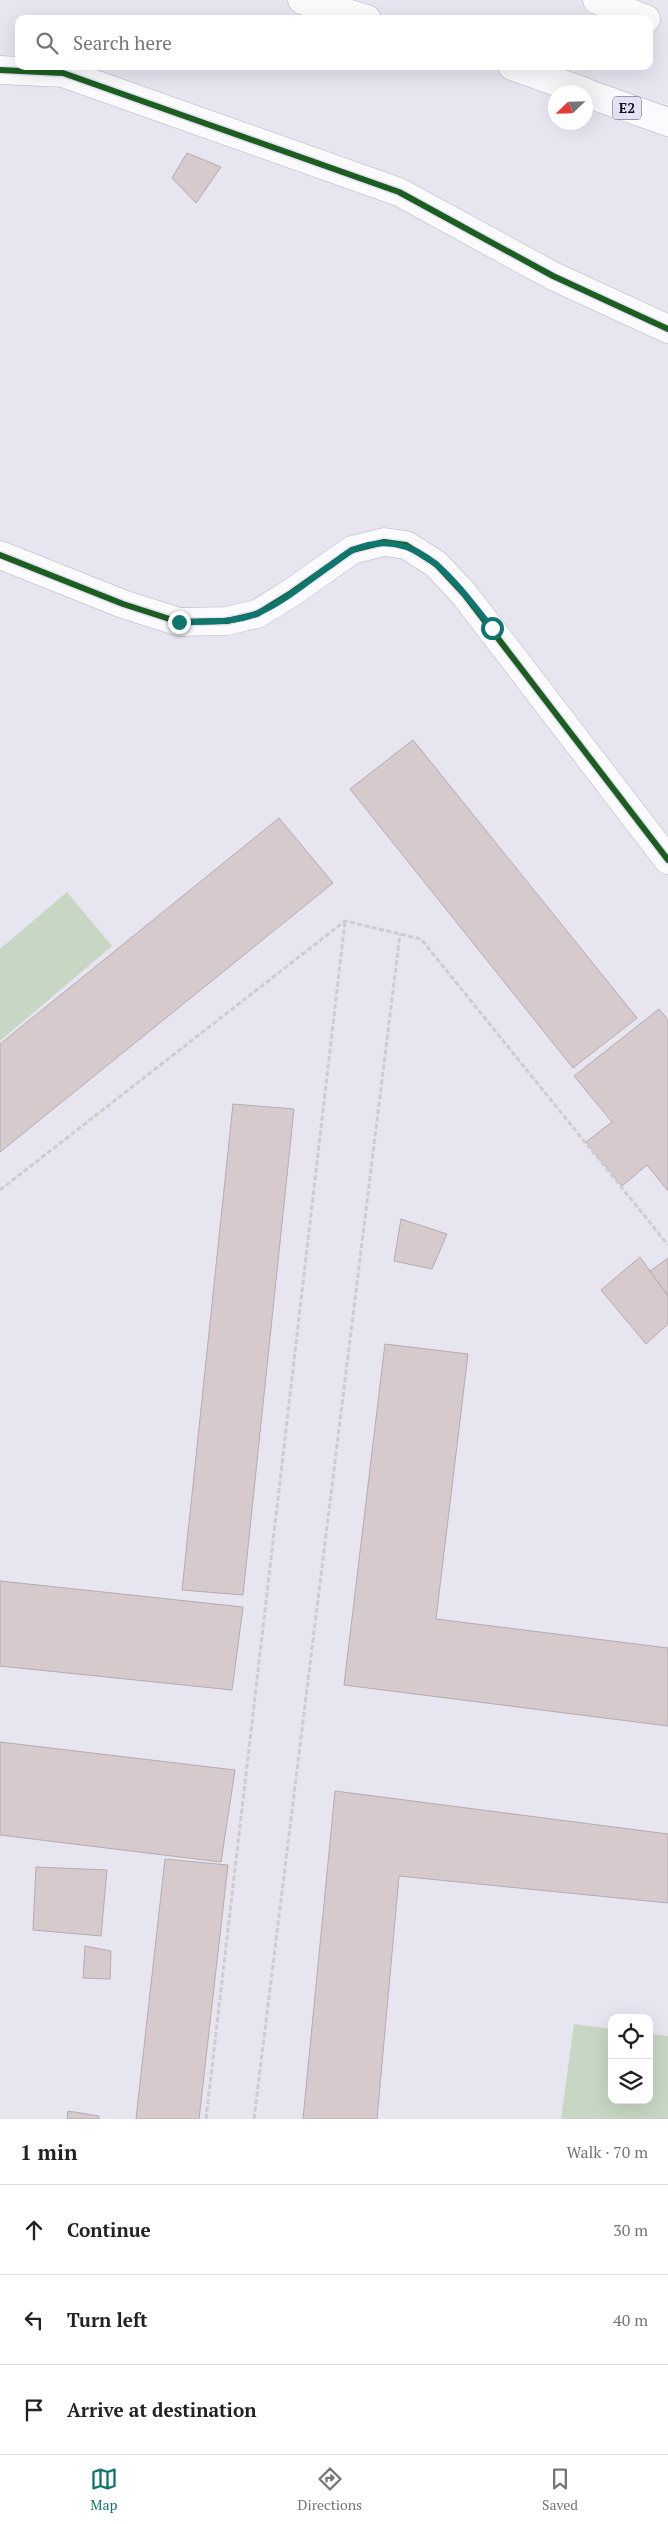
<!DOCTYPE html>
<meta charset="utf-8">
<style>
:root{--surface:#fff;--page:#f2f2f2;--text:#222;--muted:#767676;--line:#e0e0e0;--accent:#0f766e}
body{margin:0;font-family:"PT Serif",serif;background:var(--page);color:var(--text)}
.controls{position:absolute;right:15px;bottom:15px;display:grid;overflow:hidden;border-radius:10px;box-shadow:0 5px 20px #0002}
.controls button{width:45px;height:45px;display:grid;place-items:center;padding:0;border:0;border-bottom:1px solid var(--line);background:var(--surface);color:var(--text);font:25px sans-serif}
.compass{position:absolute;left:548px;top:85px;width:45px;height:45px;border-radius:50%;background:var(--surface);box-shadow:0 5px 20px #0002;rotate:247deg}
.stop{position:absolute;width:15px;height:15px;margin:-11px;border:4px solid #0f766e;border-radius:50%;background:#fff}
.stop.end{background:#0f766e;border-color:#fff;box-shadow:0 1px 5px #0008}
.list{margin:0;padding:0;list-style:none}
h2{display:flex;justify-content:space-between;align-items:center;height:65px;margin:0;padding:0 20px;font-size:21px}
h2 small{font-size:16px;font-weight:400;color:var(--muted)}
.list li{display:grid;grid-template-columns:32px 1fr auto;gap:15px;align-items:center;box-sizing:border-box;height:90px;padding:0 20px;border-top:1px solid var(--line)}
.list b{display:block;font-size:19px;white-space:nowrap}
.list em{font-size:16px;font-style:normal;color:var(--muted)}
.icon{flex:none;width:28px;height:28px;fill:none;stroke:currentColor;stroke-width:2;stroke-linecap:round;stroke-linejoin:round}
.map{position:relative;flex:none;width:668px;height:2119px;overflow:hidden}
.search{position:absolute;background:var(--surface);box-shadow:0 5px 20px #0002;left:15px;right:15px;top:15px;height:55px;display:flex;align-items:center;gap:12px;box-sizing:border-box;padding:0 18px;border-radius:10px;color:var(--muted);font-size:19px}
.sheet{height:335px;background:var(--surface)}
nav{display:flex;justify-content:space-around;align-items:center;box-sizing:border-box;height:70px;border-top:1px solid var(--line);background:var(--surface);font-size:14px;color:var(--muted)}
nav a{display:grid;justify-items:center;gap:2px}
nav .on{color:var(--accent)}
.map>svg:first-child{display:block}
</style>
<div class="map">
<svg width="668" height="2119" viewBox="0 0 668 2119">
<rect width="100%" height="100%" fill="#e7e5f0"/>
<g fill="#c8d7c4">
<polygon points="67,892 112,946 0,1041 0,949"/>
<polygon points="574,2024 612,2029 612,2100 649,2100 649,2034 668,2036 668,2119 561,2119"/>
</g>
<g fill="#d6cacc" stroke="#b2acb0">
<polygon points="187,153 221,167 196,203 172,178"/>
<polygon points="413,740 637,1018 573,1068 350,789"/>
<polygon points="279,818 333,883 0,1152 0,1044"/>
<polygon points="659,1009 668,1020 668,1191 647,1165 622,1186 586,1142 612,1122 574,1076"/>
<polygon points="233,1104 294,1109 243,1595 182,1590"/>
<polygon points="401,1219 447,1234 432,1269 394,1261"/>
<polygon points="640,1257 668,1296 668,1324 646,1344 601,1290"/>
<polygon points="668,1258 668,1296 650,1271"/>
<polygon points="385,1344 468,1354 436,1619 668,1648 668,1726 344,1685"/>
<polygon points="0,1581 243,1607 232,1690 0,1666"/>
<polygon points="0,1742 235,1770 221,1862 0,1835"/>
<polygon points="335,1791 668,1834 668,1903 399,1876 377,2119 303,2119"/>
<polygon points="165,1859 228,1865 199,2119 136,2119"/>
<polygon points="36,1867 107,1870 101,1936 33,1930"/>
<polygon points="85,1946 111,1951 110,1979 83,1978"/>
<polygon points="68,2111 99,2116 99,2119 67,2119"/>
</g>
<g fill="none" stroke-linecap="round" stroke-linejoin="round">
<defs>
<g id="minor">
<polyline points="0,70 63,73 399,192 553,276 668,329"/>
<polyline points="0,555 123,604 179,622 227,621 257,614 291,593 352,550 384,542 406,545 436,564 464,594 668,860"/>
</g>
<g id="highway">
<polyline points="302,0 367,19"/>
<polyline points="597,0 646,19"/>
<polyline points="512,66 585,92"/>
<polyline points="586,93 668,122"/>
</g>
</defs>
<use href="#minor" stroke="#b7b5bd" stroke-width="29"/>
<use href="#highway" stroke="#b7b5bd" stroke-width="29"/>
<g stroke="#cdcccf" stroke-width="3" stroke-dasharray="5 2.5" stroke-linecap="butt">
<polyline points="0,1190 345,921 421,939 668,1245"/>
<polyline points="206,2119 345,921"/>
<polyline points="254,2119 400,934"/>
</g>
<use href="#minor" stroke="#fbfbfd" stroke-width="28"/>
<use href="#highway" stroke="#fbfbfd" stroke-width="28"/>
<defs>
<g id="cycleway">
<polyline points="0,70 63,73 399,192 553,276 668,329"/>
<polyline points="0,555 123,604 179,622 227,621 257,614 291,593 352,550 384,542 406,545 436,564 464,594 668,860"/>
</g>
</defs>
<use href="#cycleway" stroke="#e4e0f5" stroke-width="9"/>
<use href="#cycleway" stroke="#1b5e20" stroke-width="6"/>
</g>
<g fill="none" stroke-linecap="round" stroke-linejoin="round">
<path stroke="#0f766e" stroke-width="6" d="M179,622C205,621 234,624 258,613C283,602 306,583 328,567C336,562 344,554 353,550C417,522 457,585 492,628"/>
</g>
<g text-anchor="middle" stroke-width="4" stroke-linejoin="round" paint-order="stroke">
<rect fill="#e4e0f5" stroke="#504e59" stroke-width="1" x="613" y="96.5" width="28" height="23" rx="4"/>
<g font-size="14" font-weight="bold" fill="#110f16">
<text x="627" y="113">E2</text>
</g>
</g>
</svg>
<div class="controls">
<button><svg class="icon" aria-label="locate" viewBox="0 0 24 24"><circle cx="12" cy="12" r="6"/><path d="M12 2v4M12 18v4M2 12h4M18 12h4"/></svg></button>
<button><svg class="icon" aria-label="layers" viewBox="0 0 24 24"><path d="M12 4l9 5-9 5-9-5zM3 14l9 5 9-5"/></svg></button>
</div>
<svg class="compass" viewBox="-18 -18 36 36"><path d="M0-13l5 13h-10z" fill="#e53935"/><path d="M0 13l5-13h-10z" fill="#767676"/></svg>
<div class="stop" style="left:492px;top:628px"></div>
<div class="stop end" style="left:179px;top:622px"></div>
<div class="search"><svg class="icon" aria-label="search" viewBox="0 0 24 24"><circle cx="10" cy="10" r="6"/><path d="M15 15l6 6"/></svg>Search here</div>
</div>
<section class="sheet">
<h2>1 min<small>Walk · 70 m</small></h2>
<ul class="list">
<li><svg class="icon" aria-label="ahead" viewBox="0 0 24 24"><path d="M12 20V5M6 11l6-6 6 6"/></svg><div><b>Continue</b></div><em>30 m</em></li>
<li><svg class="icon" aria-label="left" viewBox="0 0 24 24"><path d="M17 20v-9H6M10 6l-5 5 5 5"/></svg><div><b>Turn left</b></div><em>40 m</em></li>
<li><svg class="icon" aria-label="arrive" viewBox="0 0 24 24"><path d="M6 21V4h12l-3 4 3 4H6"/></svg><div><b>Arrive at destination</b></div></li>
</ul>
</section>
<nav>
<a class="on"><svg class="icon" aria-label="map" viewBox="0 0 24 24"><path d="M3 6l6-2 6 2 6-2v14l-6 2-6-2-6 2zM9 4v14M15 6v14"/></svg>Map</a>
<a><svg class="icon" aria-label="directions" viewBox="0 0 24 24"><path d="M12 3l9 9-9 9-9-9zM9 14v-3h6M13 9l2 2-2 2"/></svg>Directions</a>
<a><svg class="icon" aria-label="saved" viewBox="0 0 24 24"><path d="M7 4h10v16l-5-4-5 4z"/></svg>Saved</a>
</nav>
